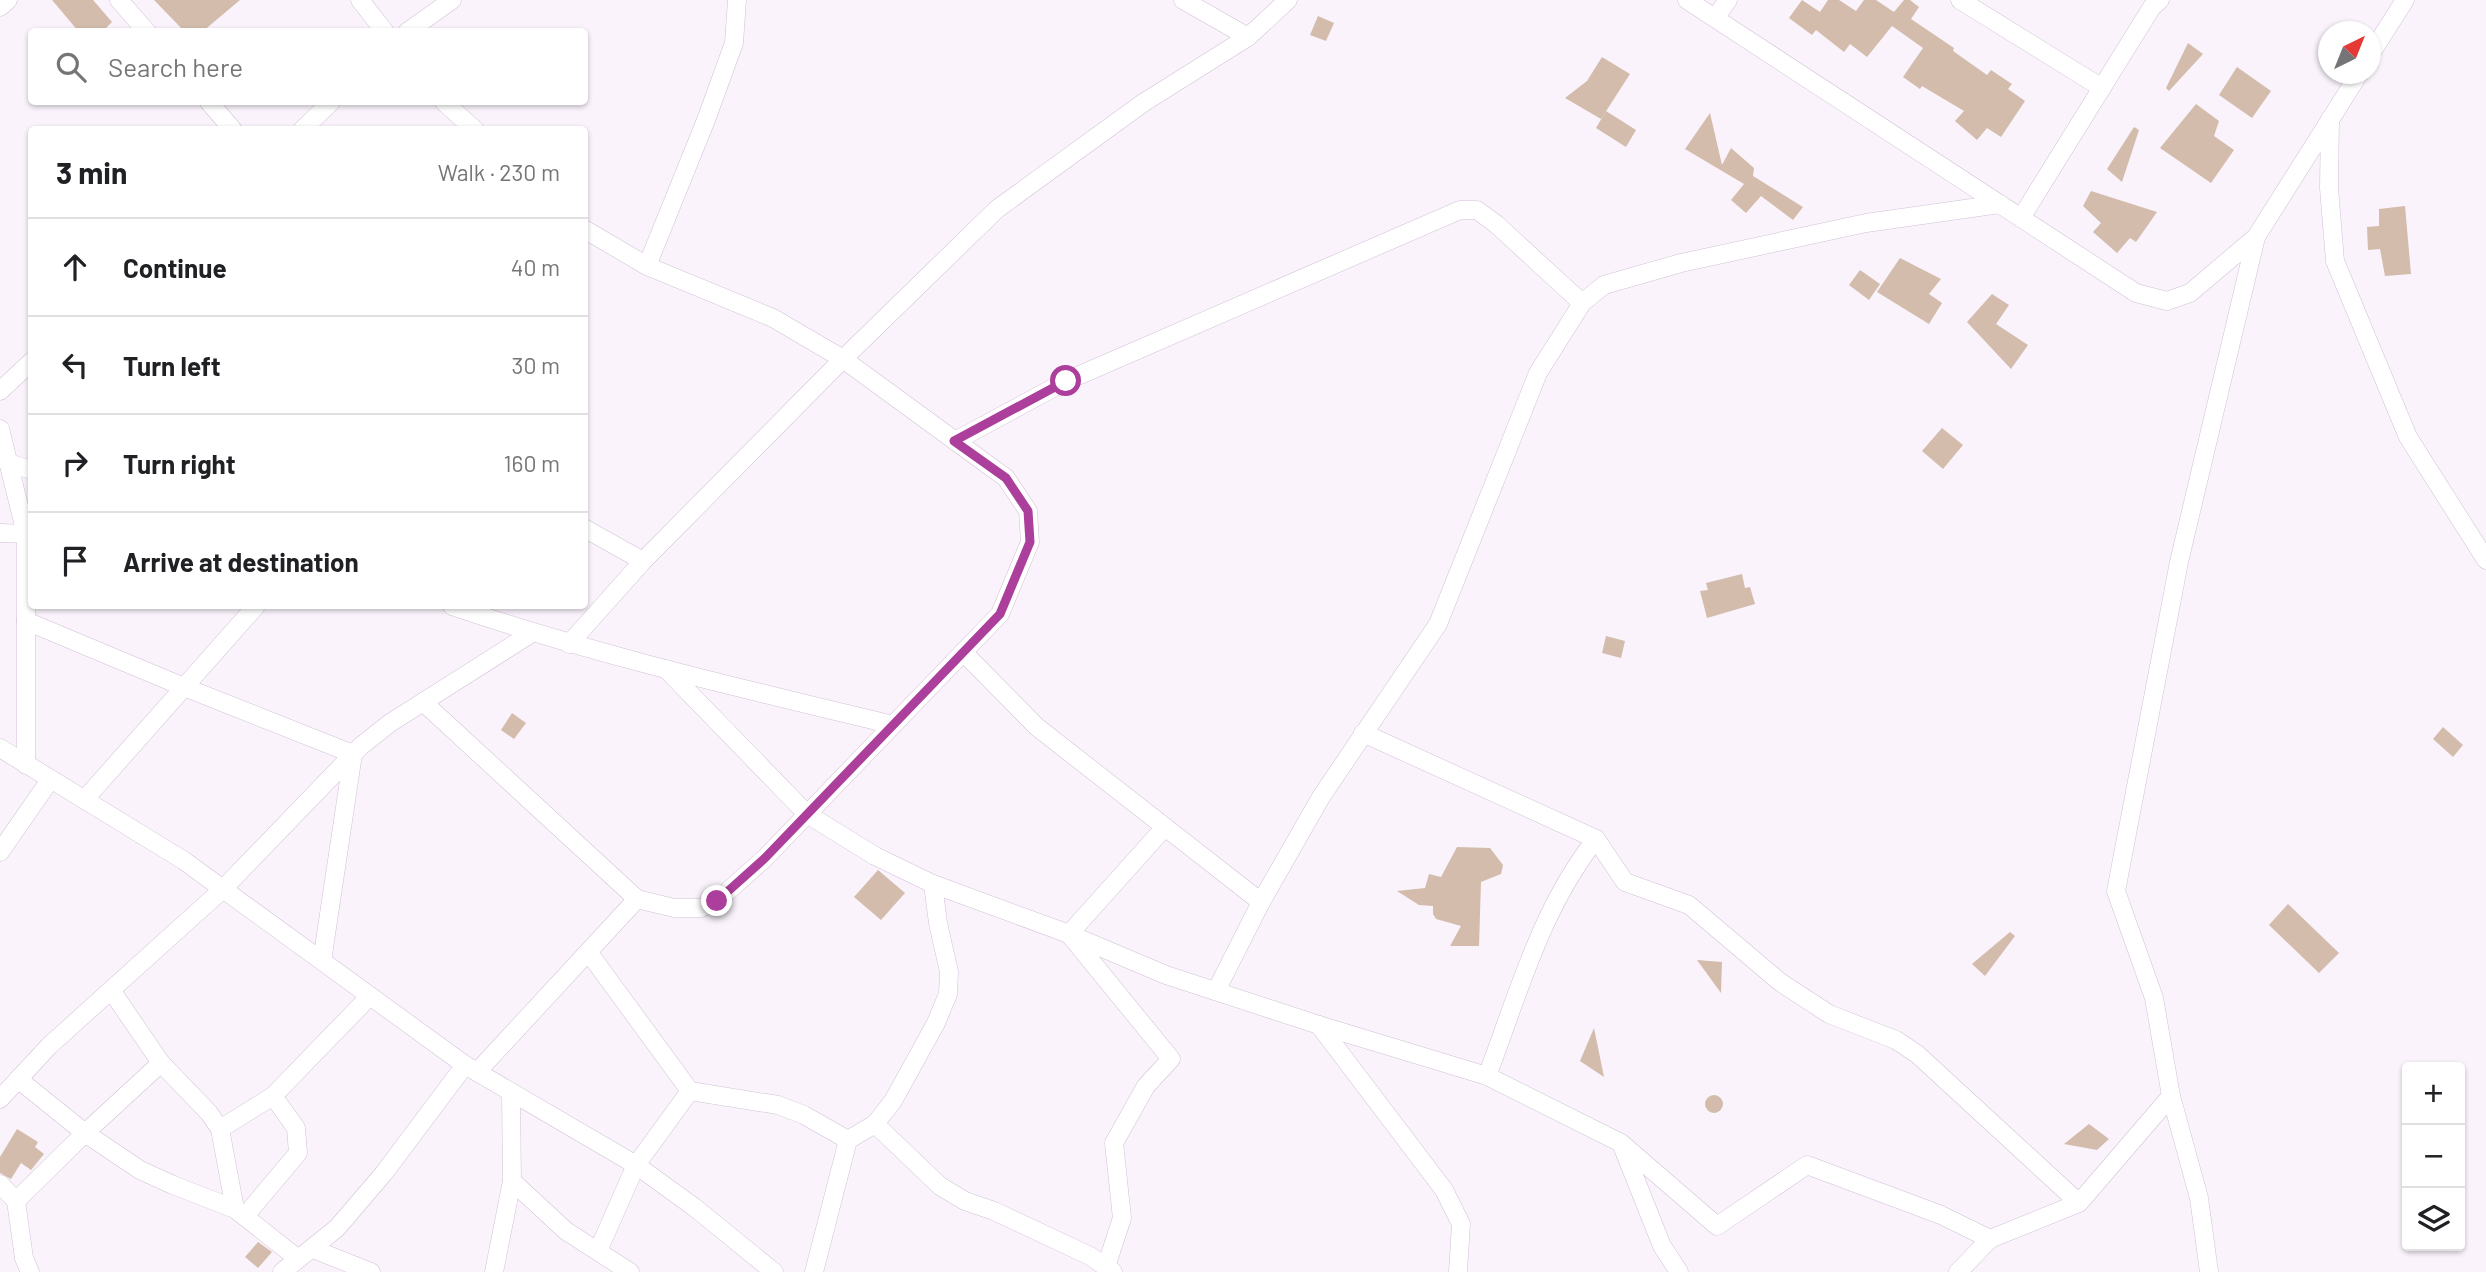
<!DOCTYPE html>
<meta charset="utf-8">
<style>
:root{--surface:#fff;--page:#f2f2f2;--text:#202124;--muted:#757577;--line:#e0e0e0}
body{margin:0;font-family:Barlow,sans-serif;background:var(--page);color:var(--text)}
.controls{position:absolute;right:21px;bottom:21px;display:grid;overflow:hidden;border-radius:7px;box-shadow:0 2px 5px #0004}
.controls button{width:63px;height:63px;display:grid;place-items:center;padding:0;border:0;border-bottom:2px solid var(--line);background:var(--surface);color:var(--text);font:35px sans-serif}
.compass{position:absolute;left:2318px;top:21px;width:63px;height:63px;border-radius:50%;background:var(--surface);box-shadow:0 2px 5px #0004;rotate:43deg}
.stop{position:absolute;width:21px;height:21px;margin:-16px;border:5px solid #ac3e9c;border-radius:50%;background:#fff}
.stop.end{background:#ac3e9c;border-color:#fff;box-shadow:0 2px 7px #0008}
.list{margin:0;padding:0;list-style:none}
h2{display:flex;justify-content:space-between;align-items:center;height:91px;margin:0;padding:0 28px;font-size:30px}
h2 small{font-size:23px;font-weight:400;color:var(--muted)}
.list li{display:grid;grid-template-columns:46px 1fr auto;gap:21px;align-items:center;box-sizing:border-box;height:98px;padding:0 28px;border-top:2px solid var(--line)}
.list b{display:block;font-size:26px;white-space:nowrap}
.list em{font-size:23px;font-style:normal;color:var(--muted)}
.icon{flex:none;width:38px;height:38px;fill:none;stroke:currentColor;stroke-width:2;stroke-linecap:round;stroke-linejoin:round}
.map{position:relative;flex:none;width:2486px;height:1272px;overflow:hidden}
.search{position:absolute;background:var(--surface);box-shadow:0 2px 5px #0004;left:28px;top:28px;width:560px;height:77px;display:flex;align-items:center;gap:18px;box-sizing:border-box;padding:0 24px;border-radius:7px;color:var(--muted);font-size:26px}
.panel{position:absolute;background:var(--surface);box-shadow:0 2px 5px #0004;left:28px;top:126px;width:560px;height:483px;border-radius:7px}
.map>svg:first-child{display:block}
</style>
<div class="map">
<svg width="2486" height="1272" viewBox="0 0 2486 1272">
<rect width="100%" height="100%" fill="#faf3fc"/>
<g fill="#d3bcab">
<polygon points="52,0 93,0 112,22 102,32 79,32"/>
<polygon points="154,0 240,0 202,32 185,32"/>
<polygon points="1802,0 1820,12 1828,0 1839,0 1856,11 1864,0 1876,0 1894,12 1904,0 1910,0 1919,7 1911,19 1954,48 1953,51 1987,75 1991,70 2012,84 2008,89 2025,101 2001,137 1987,128 1977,140 1955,121 1964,111 1922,86 1920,89 1903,77 1923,48 1892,26 1867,57 1850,44 1844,52 1816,30 1812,35 1789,18"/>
<polygon points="1318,16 1334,23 1326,41 1310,35"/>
<polygon points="2188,43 2203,54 2169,91 2166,88"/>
<polygon points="1602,57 1630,74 1601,119 1565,98 1587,81"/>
<polygon points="2237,67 2271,91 2252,118 2219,95"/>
<polygon points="2196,104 2219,121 2214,136 2234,150 2211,183 2160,148"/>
<polygon points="1606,111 1636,130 1626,147 1596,128"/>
<polygon points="1710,113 1722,165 1731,148 1754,168 1753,176 1803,207 1793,220 1761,196 1746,213 1731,200 1744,184 1685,149"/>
<polygon points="2134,127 2139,130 2122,182 2107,169"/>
<polygon points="2091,191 2157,212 2136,242 2130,238 2117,253 2093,232 2101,223 2083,206"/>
<polygon points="2405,206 2411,274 2385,276 2380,249 2368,250 2367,227 2379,226 2379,209"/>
<polygon points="1900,258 1941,279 1929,294 1942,303 1929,324 1877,292"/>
<polygon points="1860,270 1880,284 1869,300 1849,285"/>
<polygon points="1992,294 2009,305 1996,324 2028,345 2011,369 1967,322"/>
<polygon points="1942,428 1963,445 1943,469 1922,451"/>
<polygon points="1742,574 1745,588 1750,587 1755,604 1707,618 1700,591 1708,590 1706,583"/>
<polygon points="1606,636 1625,641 1621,658 1602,653"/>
<polygon points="512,713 526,723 514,739 501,730"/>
<polygon points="2443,727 2463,745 2453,757 2433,739"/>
<polygon points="1457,847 1490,848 1503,865 1501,874 1481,882 1479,946 1450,946 1461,926 1436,919 1433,914 1433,906 1419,905 1397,891 1425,888 1429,874 1441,877"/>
<polygon points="878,870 905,893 881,920 854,897"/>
<polygon points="2288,904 2339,953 2319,973 2269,925"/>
<polygon points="2010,932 2015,936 1985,976 1972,964"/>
<polygon points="1697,960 1722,962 1721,993"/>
<polygon points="1594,1028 1604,1077 1580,1061"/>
<circle cx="1714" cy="1104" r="9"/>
<polygon points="2089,1124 2109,1139 2097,1150 2064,1144"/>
<polygon points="17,1129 38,1142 35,1147 44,1154 31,1170 21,1163 11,1179 0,1173 0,1157"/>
<polygon points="258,1242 272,1252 258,1268 245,1257"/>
</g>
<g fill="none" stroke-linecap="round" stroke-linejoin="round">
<defs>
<g id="street">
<polyline points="119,0 147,32"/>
<polyline points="360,0 385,32"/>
<polyline points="1183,0 1248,37 1288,0"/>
<polyline points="1687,0 2136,293 2167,301 2190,293 2256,237 2359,74"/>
<polyline points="1960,0 2102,88"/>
<polyline points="0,7 8,0"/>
<polyline points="1715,18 1728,0"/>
<polyline points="407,32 452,0"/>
<polyline points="2370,55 2405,0"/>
<polyline points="209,102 233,130"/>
<polyline points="444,102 475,130"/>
<polyline points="2330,119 2329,188 2335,261 2408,437 2486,560"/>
<polyline points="302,130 331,102"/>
<polyline points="2021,218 2152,7 2160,0"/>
<polyline points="647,266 706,120 734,43 737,0"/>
<polyline points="0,391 32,361"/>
<polyline points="0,429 26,534 26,765"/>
<polyline points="955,441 1066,381 1460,210 1477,210 1496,224 1582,303"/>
<polyline points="8,463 32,470"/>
<polyline points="584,528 643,561"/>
<polyline points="0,533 26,534"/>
<path d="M452,606C596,655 744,689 893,725"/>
<polyline points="26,621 184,687 353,754 322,961"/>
<polyline points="569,644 643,561 843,359 997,209 1143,103 1248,37"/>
<polyline points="963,652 1037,727 1261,902"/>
<polyline points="666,669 807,814 875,856 933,884 938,923 949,972 948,994 936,1023 893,1101 875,1124 848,1140 814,1272"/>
<polyline points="423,702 637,899 674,908 701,908 717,901 765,858 1000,614 1030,542 1028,511 1006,478 843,359 773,318 647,266 584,229"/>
<polyline points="1363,733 1596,839 1625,882 1689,905 1780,982 1829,1014 1896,1040 1917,1054 2079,1203"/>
<polyline points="0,748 183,860 465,1065 636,1165 694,1207 774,1272"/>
<polyline points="85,799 256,606"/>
<polyline points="0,852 50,780"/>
<polyline points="933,884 1069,934 1166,975 1319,1025 1487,1076 1621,1143 1717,1226 1807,1165 1941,1215 1990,1239"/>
<polyline points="589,953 690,1091 778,1105 804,1115 848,1140"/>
<polyline points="111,990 161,1063 209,1113 220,1129 235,1209"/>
<polyline points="1216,991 1261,902 1321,797 1438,624 1538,373 1582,303 1604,285 1681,263 1866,223 2000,204"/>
<polyline points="1319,1025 1444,1190 1461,1224 1458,1272"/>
<polyline points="477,1072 637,899"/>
<path d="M1487,1076C1518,995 1541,908 1596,839"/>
<polyline points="18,1079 85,1133 140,1170 173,1185 235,1209 297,1258"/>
<polyline points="2171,1096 2199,1198 2209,1272"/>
<polyline points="0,1099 49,1046 223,889 361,746 390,723 532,633"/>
<polyline points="875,1124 940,1186 965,1201 994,1211 1090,1256 1113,1272"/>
<polyline points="220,1129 273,1096 370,996"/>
<polyline points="1623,1148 1662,1246 1679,1272"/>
<polyline points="512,1181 566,1231 630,1272"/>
<polyline points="0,1184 16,1201 24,1258 30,1272"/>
<polyline points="16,1201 85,1133 161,1063"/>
<polyline points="245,1216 298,1153 296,1128 273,1096"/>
<polyline points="313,1249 371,1272"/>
<polyline points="598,1251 636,1165 690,1091"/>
<polyline points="1106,1267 1122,1218 1114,1143 1146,1086 1171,1059 1069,934 1165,827"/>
<polyline points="282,1272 337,1228 384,1173 465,1065"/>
<polyline points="494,1272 512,1181 511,1092"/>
<polyline points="1958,1272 1990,1239 2079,1203 2171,1096 2154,998 2116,891 2179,562 2256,237"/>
</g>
</defs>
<use href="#street" stroke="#d2c0d6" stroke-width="19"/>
<use href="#street" stroke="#fff" stroke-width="18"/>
</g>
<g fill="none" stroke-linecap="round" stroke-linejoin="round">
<polyline stroke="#ac3e9c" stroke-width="9" points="717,901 765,858 1000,614 1030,542 1028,511 1006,478 954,441 1066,381"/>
</g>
</svg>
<div class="controls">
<button>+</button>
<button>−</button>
<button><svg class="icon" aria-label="layers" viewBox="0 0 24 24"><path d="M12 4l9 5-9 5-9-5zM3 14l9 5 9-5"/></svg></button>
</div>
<svg class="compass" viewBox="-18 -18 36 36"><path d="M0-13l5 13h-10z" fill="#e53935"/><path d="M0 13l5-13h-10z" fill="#757577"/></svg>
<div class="stop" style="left:1066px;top:381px"></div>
<div class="stop end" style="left:717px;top:901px"></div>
<div class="search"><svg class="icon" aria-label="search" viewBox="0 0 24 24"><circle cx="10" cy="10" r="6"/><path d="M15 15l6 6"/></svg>Search here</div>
<section class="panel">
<h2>3 min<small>Walk · 230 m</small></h2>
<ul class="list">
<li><svg class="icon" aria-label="ahead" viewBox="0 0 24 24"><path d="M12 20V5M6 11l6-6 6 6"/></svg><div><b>Continue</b></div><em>40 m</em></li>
<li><svg class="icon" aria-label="left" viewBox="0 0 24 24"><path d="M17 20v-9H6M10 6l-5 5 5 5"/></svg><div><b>Turn left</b></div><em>30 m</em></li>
<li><svg class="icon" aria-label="right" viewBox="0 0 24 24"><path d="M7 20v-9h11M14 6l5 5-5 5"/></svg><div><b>Turn right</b></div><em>160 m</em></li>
<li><svg class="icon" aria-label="arrive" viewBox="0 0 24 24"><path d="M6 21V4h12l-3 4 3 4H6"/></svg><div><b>Arrive at destination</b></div></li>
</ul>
</section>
</div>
